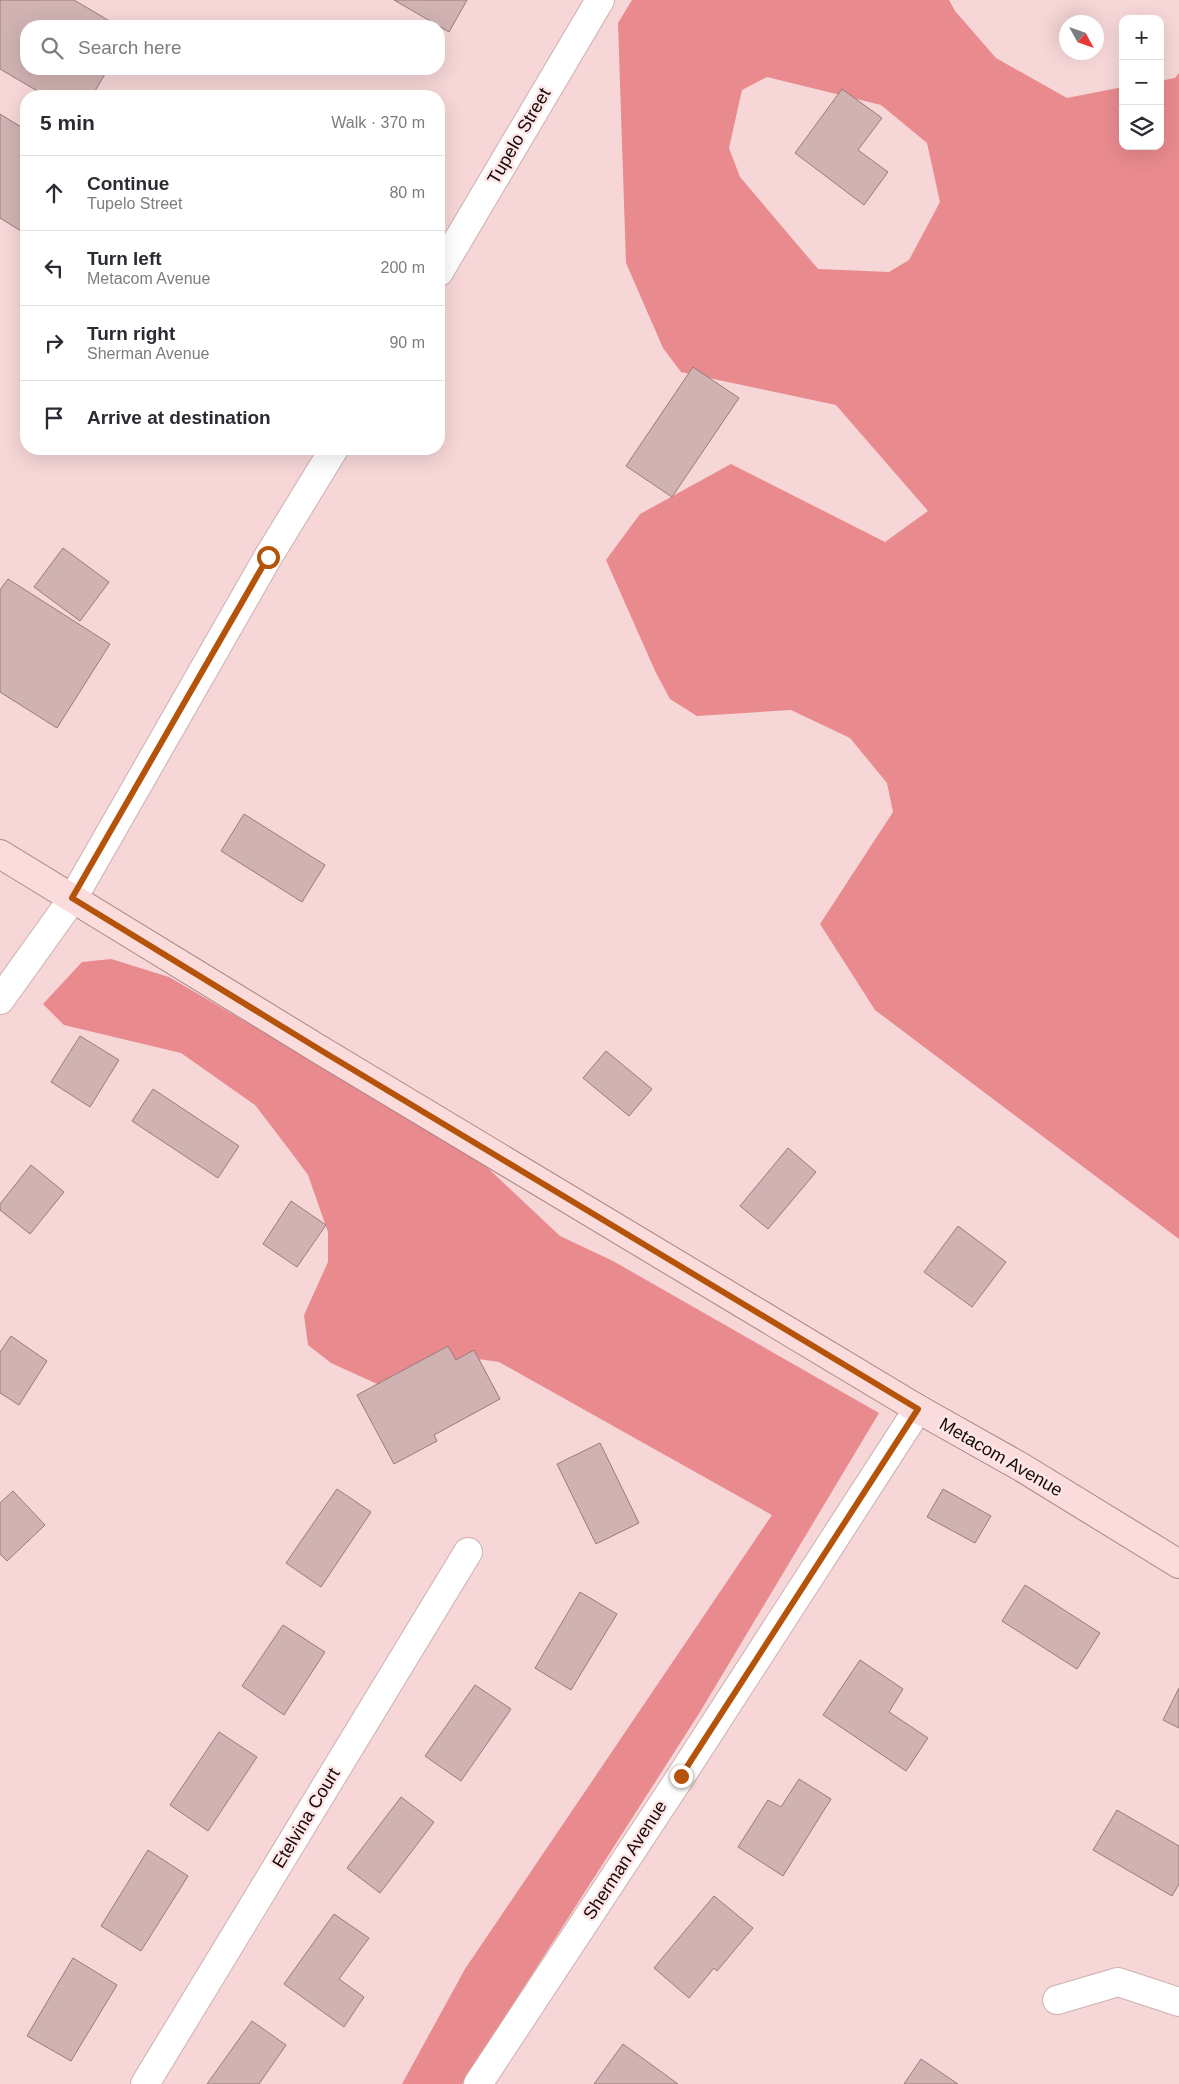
<!DOCTYPE html>
<meta charset="utf-8">
<style>
:root{--surface:#fff;--page:#f2f2f3;--text:#2b2b33;--muted:#7c7c81;--line:#e1e1e2}
body{margin:0;font-family:Arial,sans-serif;background:var(--page);color:var(--text)}
.controls{position:absolute;right:15px;top:15px;display:grid;overflow:hidden;border-radius:10px;box-shadow:0 5px 20px #0002}
.controls button{width:45px;height:45px;display:grid;place-items:center;padding:0;border:0;border-bottom:1px solid var(--line);background:var(--surface);color:var(--text);font:25px sans-serif}
.compass{position:absolute;left:1059px;top:15px;width:45px;height:45px;border-radius:50%;background:var(--surface);box-shadow:0 5px 20px #0002;rotate:130deg}
.stop{position:absolute;width:15px;height:15px;margin:-11px;border:4px solid #b45309;border-radius:50%;background:#fff}
.stop.end{background:#b45309;border-color:#fff;box-shadow:0 1px 5px #0008}
.list{margin:0;padding:0;list-style:none}
h2{display:flex;justify-content:space-between;align-items:center;height:65px;margin:0;padding:0 20px;font-size:21px}
h2 small{font-size:16px;font-weight:400;color:var(--muted)}
.list li{display:grid;grid-template-columns:32px 1fr auto;gap:15px;align-items:center;box-sizing:border-box;height:75px;padding:0 20px;border-top:1px solid var(--line)}
.list b{display:block;font-size:19px;white-space:nowrap}
.list p{margin:0;font-size:16px;white-space:nowrap;color:var(--muted)}
.list em{font-size:16px;font-style:normal;color:var(--muted)}
.icon{flex:none;width:28px;height:28px;fill:none;stroke:currentColor;stroke-width:2;stroke-linecap:round;stroke-linejoin:round}
.map{position:relative;flex:none;width:1179px;height:2084px;overflow:hidden}
.search{position:absolute;background:var(--surface);box-shadow:0 5px 20px #0002;left:20px;top:20px;width:425px;height:55px;display:flex;align-items:center;gap:12px;box-sizing:border-box;padding:0 18px;border-radius:20px;color:var(--muted);font-size:19px}
.panel{position:absolute;background:var(--surface);box-shadow:0 5px 20px #0002;left:20px;top:90px;width:425px;height:365px;border-radius:20px}
.map>svg:first-child{display:block}
</style>
<div class="map">
<svg width="1179" height="2084" viewBox="0 0 1179 2084">
<rect width="100%" height="100%" fill="#f6d6d7"/>
<g fill="#e98a8e" fill-rule="evenodd">
<path d="M632,0H949L955,11L996,58L1067,98L1123,87V146H1160V81L1175,78L1179,73V1239L875,1010L820,924L893,812L887,783L850,738L791,710L697,716L670,699L656,673L606,560L640,514L731,464L885,542L928,511L836,405L681,372L663,348L626,263L618,23ZM767,77L881,105L927,143L940,202L909,260L889,272L818,269L740,177L729,148L742,90Z"/>
<polygon points="111,959 169,977 474,1155 560,1236 613,1261 879,1413 700,1712 462,2084 402,2084 465,1969 772,1515 499,1362 471,1358 386,1388 331,1363 308,1345 304,1315 328,1262 328,1232 308,1175 291,1152 255,1105 181,1053 64,1025 43,1004 82,962"/>
</g>
<g fill="#d0b2b2" stroke="#987b7b">
<polygon points="0,0 74,0 118,26 26,26 26,69 108,69 92,96 46,96 0,69"/>
<polygon points="394,0 467,0 449,32"/>
<polygon points="842,89 882,118 858,150 888,172 864,205 795,153"/>
<polygon points="0,114 26,130 26,222 21,231 0,218"/>
<polygon points="693,367 739,398 672,497 626,466"/>
<polygon points="63,548 109,582 80,621 34,587"/>
<polygon points="8,579 110,644 57,728 0,692 0,590"/>
<polygon points="244,814 325,865 302,902 221,851"/>
<polygon points="80,1036 119,1060 90,1107 51,1082"/>
<polygon points="606,1051 652,1089 629,1116 583,1078"/>
<polygon points="153,1089 239,1146 218,1178 132,1121"/>
<polygon points="788,1148 816,1172 768,1229 740,1206"/>
<polygon points="31,1165 64,1192 30,1234 0,1210 0,1204"/>
<polygon points="291,1201 326,1225 297,1267 263,1244"/>
<polygon points="958,1226 1006,1262 972,1307 924,1272"/>
<polygon points="11,1336 47,1361 19,1405 0,1393 0,1352"/>
<polygon points="448,1346 456,1360 474,1350 500,1399 434,1435 437,1441 394,1464 357,1395"/>
<polygon points="600,1443 639,1523 596,1544 557,1464"/>
<polygon points="337,1489 371,1512 321,1587 286,1563"/>
<polygon points="943,1489 991,1516 975,1543 927,1517"/>
<polygon points="13,1491 45,1525 7,1561 0,1554 0,1503"/>
<polygon points="1025,1585 1100,1633 1077,1669 1002,1621"/>
<polygon points="580,1592 617,1614 571,1690 535,1668"/>
<polygon points="283,1625 325,1652 284,1715 242,1686"/>
<polygon points="860,1660 903,1689 889,1712 928,1738 906,1771 823,1715"/>
<polygon points="475,1685 511,1709 461,1781 425,1756"/>
<polygon points="1179,1688 1179,1728 1163,1720"/>
<polygon points="219,1732 257,1757 208,1831 170,1805"/>
<polygon points="799,1779 831,1799 783,1876 738,1847 768,1800 781,1807"/>
<polygon points="401,1797 434,1822 380,1893 347,1868"/>
<polygon points="1117,1810 1179,1846 1179,1884 1172,1896 1093,1850"/>
<polygon points="148,1850 188,1876 141,1951 101,1926"/>
<polygon points="714,1896 753,1928 717,1971 714,1968 689,1998 654,1968"/>
<polygon points="334,1914 369,1938 339,1979 364,1997 344,2027 284,1984"/>
<polygon points="73,1958 117,1985 71,2061 27,2036"/>
<polygon points="252,2021 286,2045 259,2084 207,2084"/>
<polygon points="623,2044 678,2084 594,2084"/>
<polygon points="921,2059 958,2084 904,2084"/>
</g>
<g fill="none" stroke-linecap="round" stroke-linejoin="round">
<defs>
<g id="minor">
<polyline points="0,1000 73,898"/>
<polyline points="1057,2000 1118,1982 1179,2002"/>
<polyline points="145,2084 468,1552"/>
</g>
<polyline id="tertiary" points="478,2084 681,1776 918,1409"/>
<g id="secondary">
<polyline points="439,272 600,0"/>
<polyline points="73,898 268,557 334,449"/>
</g>
<polyline id="primary" points="0,854 322,1051 918,1409 1021,1467 1179,1564"/>
</defs>
<use href="#minor" stroke="#ceb0b0" stroke-width="30"/>
<use href="#tertiary" stroke="#ceb0b0" stroke-width="30"/>
<use href="#secondary" stroke="#ceb0b0" stroke-width="30"/>
<use href="#primary" stroke="#a88484" stroke-width="30"/>
<use href="#minor" stroke="#fff" stroke-width="28"/>
<use href="#tertiary" stroke="#fff" stroke-width="28"/>
<use href="#secondary" stroke="#fff" stroke-width="28"/>
<use href="#primary" stroke="#fbdcdd" stroke-width="28"/>
</g>
<g fill="none" stroke-linecap="round" stroke-linejoin="round">
<polyline stroke="#b45309" stroke-width="6" points="268,557 72,898 322,1051 918,1409 681,1776"/>
</g>
<g text-anchor="middle" stroke-width="5" stroke-linejoin="round" paint-order="stroke">
<g font-size="18" fill="#140a0a" stroke="#ffe5e5">
<text transform="translate(519 136) rotate(-60)" y="6">Tupelo Street</text>
<text transform="translate(1001 1457) rotate(30)" y="6">Metacom Avenue</text>
<text transform="translate(306 1818) rotate(-59)" y="6">Etelvina Court</text>
<text transform="translate(625 1860) rotate(-57)" y="6">Sherman Avenue</text>
</g>
</g>
</svg>
<div class="controls">
<button>+</button>
<button>−</button>
<button><svg class="icon" aria-label="layers" viewBox="0 0 24 24"><path d="M12 4l9 5-9 5-9-5zM3 14l9 5 9-5"/></svg></button>
</div>
<svg class="compass" viewBox="-18 -18 36 36"><path d="M0-13l5 13h-10z" fill="#e53935"/><path d="M0 13l5-13h-10z" fill="#7c7c81"/></svg>
<div class="stop" style="left:268px;top:557px"></div>
<div class="stop end" style="left:681px;top:1776px"></div>
<div class="search"><svg class="icon" aria-label="search" viewBox="0 0 24 24"><circle cx="10" cy="10" r="6"/><path d="M15 15l6 6"/></svg>Search here</div>
<section class="panel">
<h2>5 min<small>Walk · 370 m</small></h2>
<ul class="list">
<li><svg class="icon" aria-label="ahead" viewBox="0 0 24 24"><path d="M12 20V5M6 11l6-6 6 6"/></svg><div><b>Continue</b><p>Tupelo Street</p></div><em>80 m</em></li>
<li><svg class="icon" aria-label="left" viewBox="0 0 24 24"><path d="M17 20v-9H6M10 6l-5 5 5 5"/></svg><div><b>Turn left</b><p>Metacom Avenue</p></div><em>200 m</em></li>
<li><svg class="icon" aria-label="right" viewBox="0 0 24 24"><path d="M7 20v-9h11M14 6l5 5-5 5"/></svg><div><b>Turn right</b><p>Sherman Avenue</p></div><em>90 m</em></li>
<li><svg class="icon" aria-label="arrive" viewBox="0 0 24 24"><path d="M6 21V4h12l-3 4 3 4H6"/></svg><div><b>Arrive at destination</b></div></li>
</ul>
</section>
</div>
